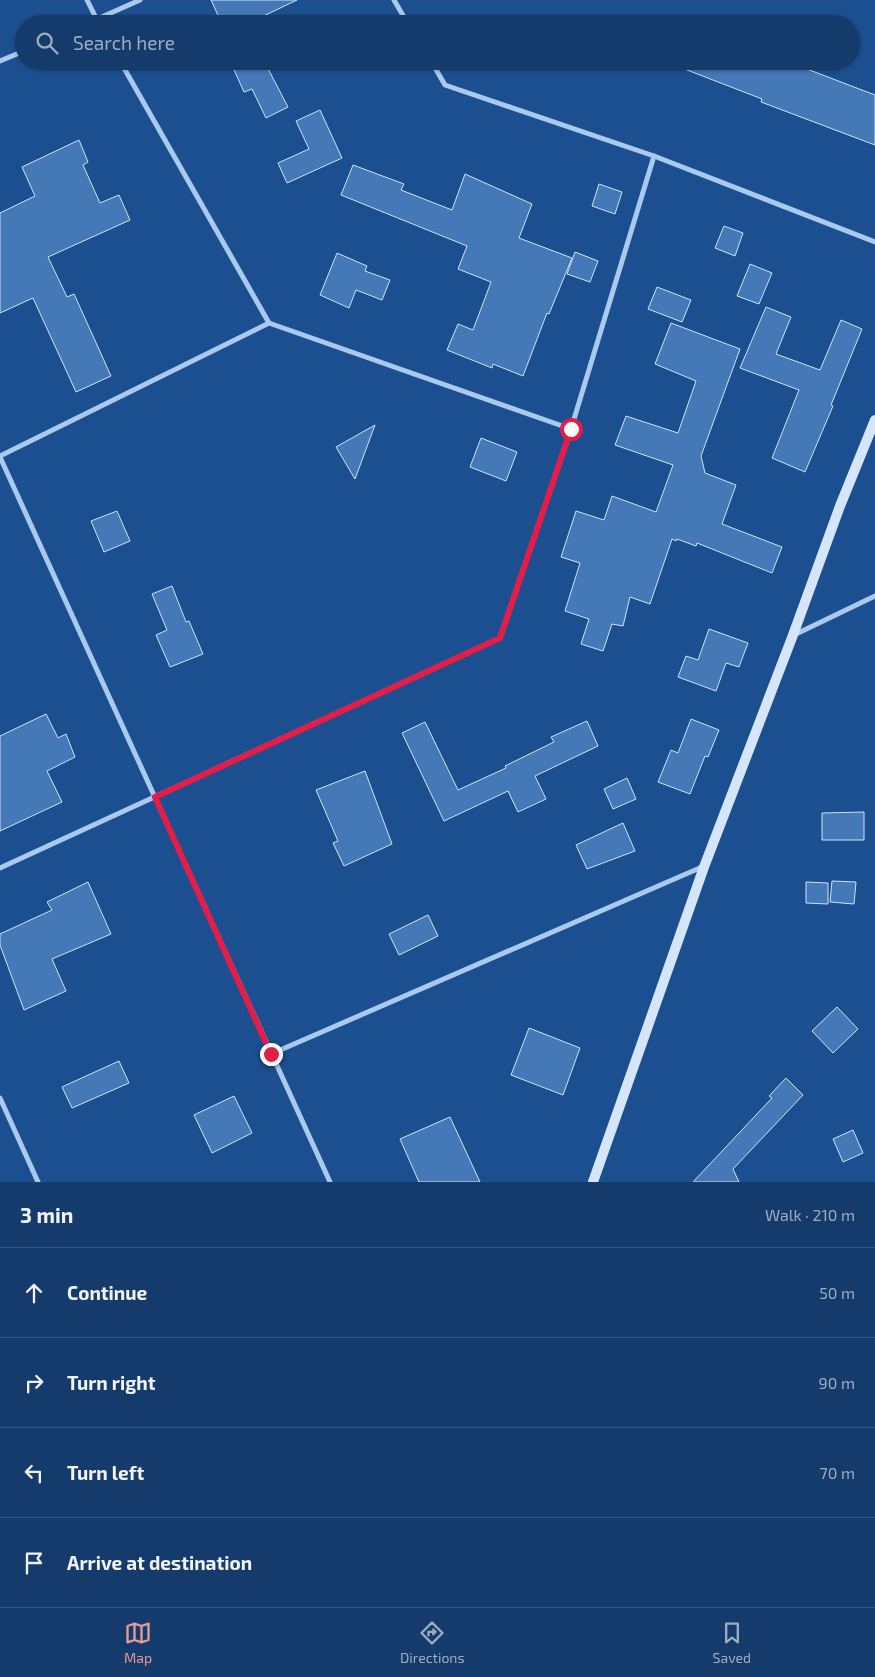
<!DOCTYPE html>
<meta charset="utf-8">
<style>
:root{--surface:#143b6b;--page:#1d4271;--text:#f1f3f6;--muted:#9dadc1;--line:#33557e;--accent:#e69b98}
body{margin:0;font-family:"Exo 2",sans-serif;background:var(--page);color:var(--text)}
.stop{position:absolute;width:15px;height:15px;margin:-11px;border:4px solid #e11d48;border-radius:50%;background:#fff}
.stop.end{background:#e11d48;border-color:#fff;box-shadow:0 1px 5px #0008}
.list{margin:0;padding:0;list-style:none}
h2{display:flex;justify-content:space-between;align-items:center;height:65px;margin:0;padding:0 20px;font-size:21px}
h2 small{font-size:16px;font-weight:400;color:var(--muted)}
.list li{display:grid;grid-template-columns:32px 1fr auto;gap:15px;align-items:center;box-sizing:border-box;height:90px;padding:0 20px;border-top:1px solid var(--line)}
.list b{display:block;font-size:19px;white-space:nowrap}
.list em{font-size:16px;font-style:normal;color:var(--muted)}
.icon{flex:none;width:28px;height:28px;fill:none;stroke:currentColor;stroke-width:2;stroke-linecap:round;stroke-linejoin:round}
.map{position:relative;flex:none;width:875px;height:1182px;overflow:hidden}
.search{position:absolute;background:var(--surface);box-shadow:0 1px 4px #0004;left:15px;right:15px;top:15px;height:55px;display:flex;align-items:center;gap:12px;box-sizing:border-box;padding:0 18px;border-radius:28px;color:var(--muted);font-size:19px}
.sheet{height:425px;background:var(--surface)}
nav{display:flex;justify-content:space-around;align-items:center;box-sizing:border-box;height:70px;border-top:1px solid var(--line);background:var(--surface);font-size:14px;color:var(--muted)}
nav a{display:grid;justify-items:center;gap:2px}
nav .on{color:var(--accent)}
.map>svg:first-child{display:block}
</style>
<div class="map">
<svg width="875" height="1182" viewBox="0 0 875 1182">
<rect width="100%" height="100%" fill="#1b4f8f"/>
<g fill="#4478b7" stroke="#cfe3fa">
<polygon points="211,0 297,0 247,24 222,24"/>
<polygon points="230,61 264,61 288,107 266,118 252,89 244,92"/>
<polygon points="669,61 756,61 773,68 776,61 786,61 875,95 875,145 761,102 762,99 669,63"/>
<polygon points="320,110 342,158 287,183 278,163 309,149 296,121"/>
<polygon points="79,140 88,162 83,165 100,203 119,195 130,220 48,257 67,297 74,294 111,376 76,392 33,298 0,313 0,213 35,196 22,167"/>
<polygon points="353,165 404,184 401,190 452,210 465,174 532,204 519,238 572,258 549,314 547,313 523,376 493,364 492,368 447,350 458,324 473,330 491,282 458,269 467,246 341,195"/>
<polygon points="599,184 622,192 615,214 592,206"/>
<polygon points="724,226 743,233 735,256 715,248"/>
<polygon points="575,252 598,261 590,282 567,274"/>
<polygon points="337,253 367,266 365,271 390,280 382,300 356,290 349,308 320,295"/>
<polygon points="750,264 772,273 759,304 737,296"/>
<polygon points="657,287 691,300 682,322 648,309"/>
<polygon points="766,307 791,317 776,354 820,370 841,320 862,329 831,405 833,406 805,472 772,458 799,390 740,368"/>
<polygon points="671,323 740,349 701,456 705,473 736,485 722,524 782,547 772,573 697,543 696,546 677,539 676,541 672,539 650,604 630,597 623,626 612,624 603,651 581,644 589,619 565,611 580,563 561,557 576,511 604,520 612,496 656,512 673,465 615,445 626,416 678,433 696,381 655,364"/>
<polygon points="375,425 355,479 336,447"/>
<polygon points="481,438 517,452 506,481 470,467"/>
<polygon points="117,511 130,541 104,552 91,521"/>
<polygon points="172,586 186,622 189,621 203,654 170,667 156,635 167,630 152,594"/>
<polygon points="709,629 748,643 739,667 726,663 716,691 678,677 686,656 698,660"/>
<polygon points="46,714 58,738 66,734 75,757 47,771 62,802 0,831 0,736"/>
<polygon points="691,719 719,730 708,757 705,756 690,794 658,782 671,750 678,753"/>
<polygon points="587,721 598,746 535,776 546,799 518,812 508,791 444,821 402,733 425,722 458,790 506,768 505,766 554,742 551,737"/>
<polygon points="365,771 392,844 344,866 333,843 338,841 316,790"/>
<polygon points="627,778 636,799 613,809 604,789"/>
<polygon points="864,812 864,840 822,840 822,813"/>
<polygon points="623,823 635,851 587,869 576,845"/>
<polygon points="832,881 856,882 854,904 830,902"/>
<polygon points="88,882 111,934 52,959 66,991 24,1010 0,945 0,934 52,910 47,902"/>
<polygon points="806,882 828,883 828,904 806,903"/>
<polygon points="428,915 438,936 399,955 389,934"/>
<polygon points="837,1007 858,1029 833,1053 812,1031"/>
<polygon points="529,1028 580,1048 563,1095 511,1075"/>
<polygon points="119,1061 129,1083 72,1108 62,1087"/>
<polygon points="786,1078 803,1095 733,1169 739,1182 693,1182 772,1098 769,1096"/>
<polygon points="234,1096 252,1133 212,1153 194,1115"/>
<polygon points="450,1117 480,1182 419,1182 400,1139"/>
<polygon points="853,1130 863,1153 843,1162 833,1139"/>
</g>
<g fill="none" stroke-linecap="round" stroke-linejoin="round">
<g stroke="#a9c9ee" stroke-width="5">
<polyline points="87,0 99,24"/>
<polyline points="394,0 408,24"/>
<polyline points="86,24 140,0"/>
<polyline points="0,61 24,51"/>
<polyline points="120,61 269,323 571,429"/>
<polyline points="431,61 445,85 654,156 875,242"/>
<polyline points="0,456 269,323"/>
<polyline points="0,457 330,1182"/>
<polyline points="794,635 875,596"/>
<polyline points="0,868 500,638 571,429 654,156"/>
<polyline points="271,1054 702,867"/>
<polyline points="0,1098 38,1182"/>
</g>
<polyline stroke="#d6e6fa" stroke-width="10" points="593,1182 704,867 793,635 840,506 875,420"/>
</g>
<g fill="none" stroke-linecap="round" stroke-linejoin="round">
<polyline stroke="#e11d48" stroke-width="6" points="271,1054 155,797 500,638 571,429"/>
</g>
</svg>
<div class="stop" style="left:571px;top:429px"></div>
<div class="stop end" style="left:271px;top:1054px"></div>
<div class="search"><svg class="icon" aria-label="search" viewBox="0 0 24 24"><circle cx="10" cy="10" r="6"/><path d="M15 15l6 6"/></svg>Search here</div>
</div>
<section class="sheet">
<h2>3 min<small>Walk · 210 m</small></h2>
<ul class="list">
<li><svg class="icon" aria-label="ahead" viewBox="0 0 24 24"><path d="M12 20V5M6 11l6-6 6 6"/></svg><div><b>Continue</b></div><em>50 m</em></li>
<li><svg class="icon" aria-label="right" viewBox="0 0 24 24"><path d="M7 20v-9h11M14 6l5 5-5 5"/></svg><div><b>Turn right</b></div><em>90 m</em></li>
<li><svg class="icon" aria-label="left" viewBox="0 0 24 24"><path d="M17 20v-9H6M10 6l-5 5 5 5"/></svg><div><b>Turn left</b></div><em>70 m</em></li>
<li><svg class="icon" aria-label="arrive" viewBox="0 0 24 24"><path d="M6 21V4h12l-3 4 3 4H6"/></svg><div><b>Arrive at destination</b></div></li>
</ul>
</section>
<nav>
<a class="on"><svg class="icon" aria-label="map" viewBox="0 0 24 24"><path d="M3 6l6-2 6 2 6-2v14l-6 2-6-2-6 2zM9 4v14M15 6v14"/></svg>Map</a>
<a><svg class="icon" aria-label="directions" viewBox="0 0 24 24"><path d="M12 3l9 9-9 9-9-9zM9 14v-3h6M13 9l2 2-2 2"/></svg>Directions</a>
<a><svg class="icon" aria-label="saved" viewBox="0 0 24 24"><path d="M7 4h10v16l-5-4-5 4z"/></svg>Saved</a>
</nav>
